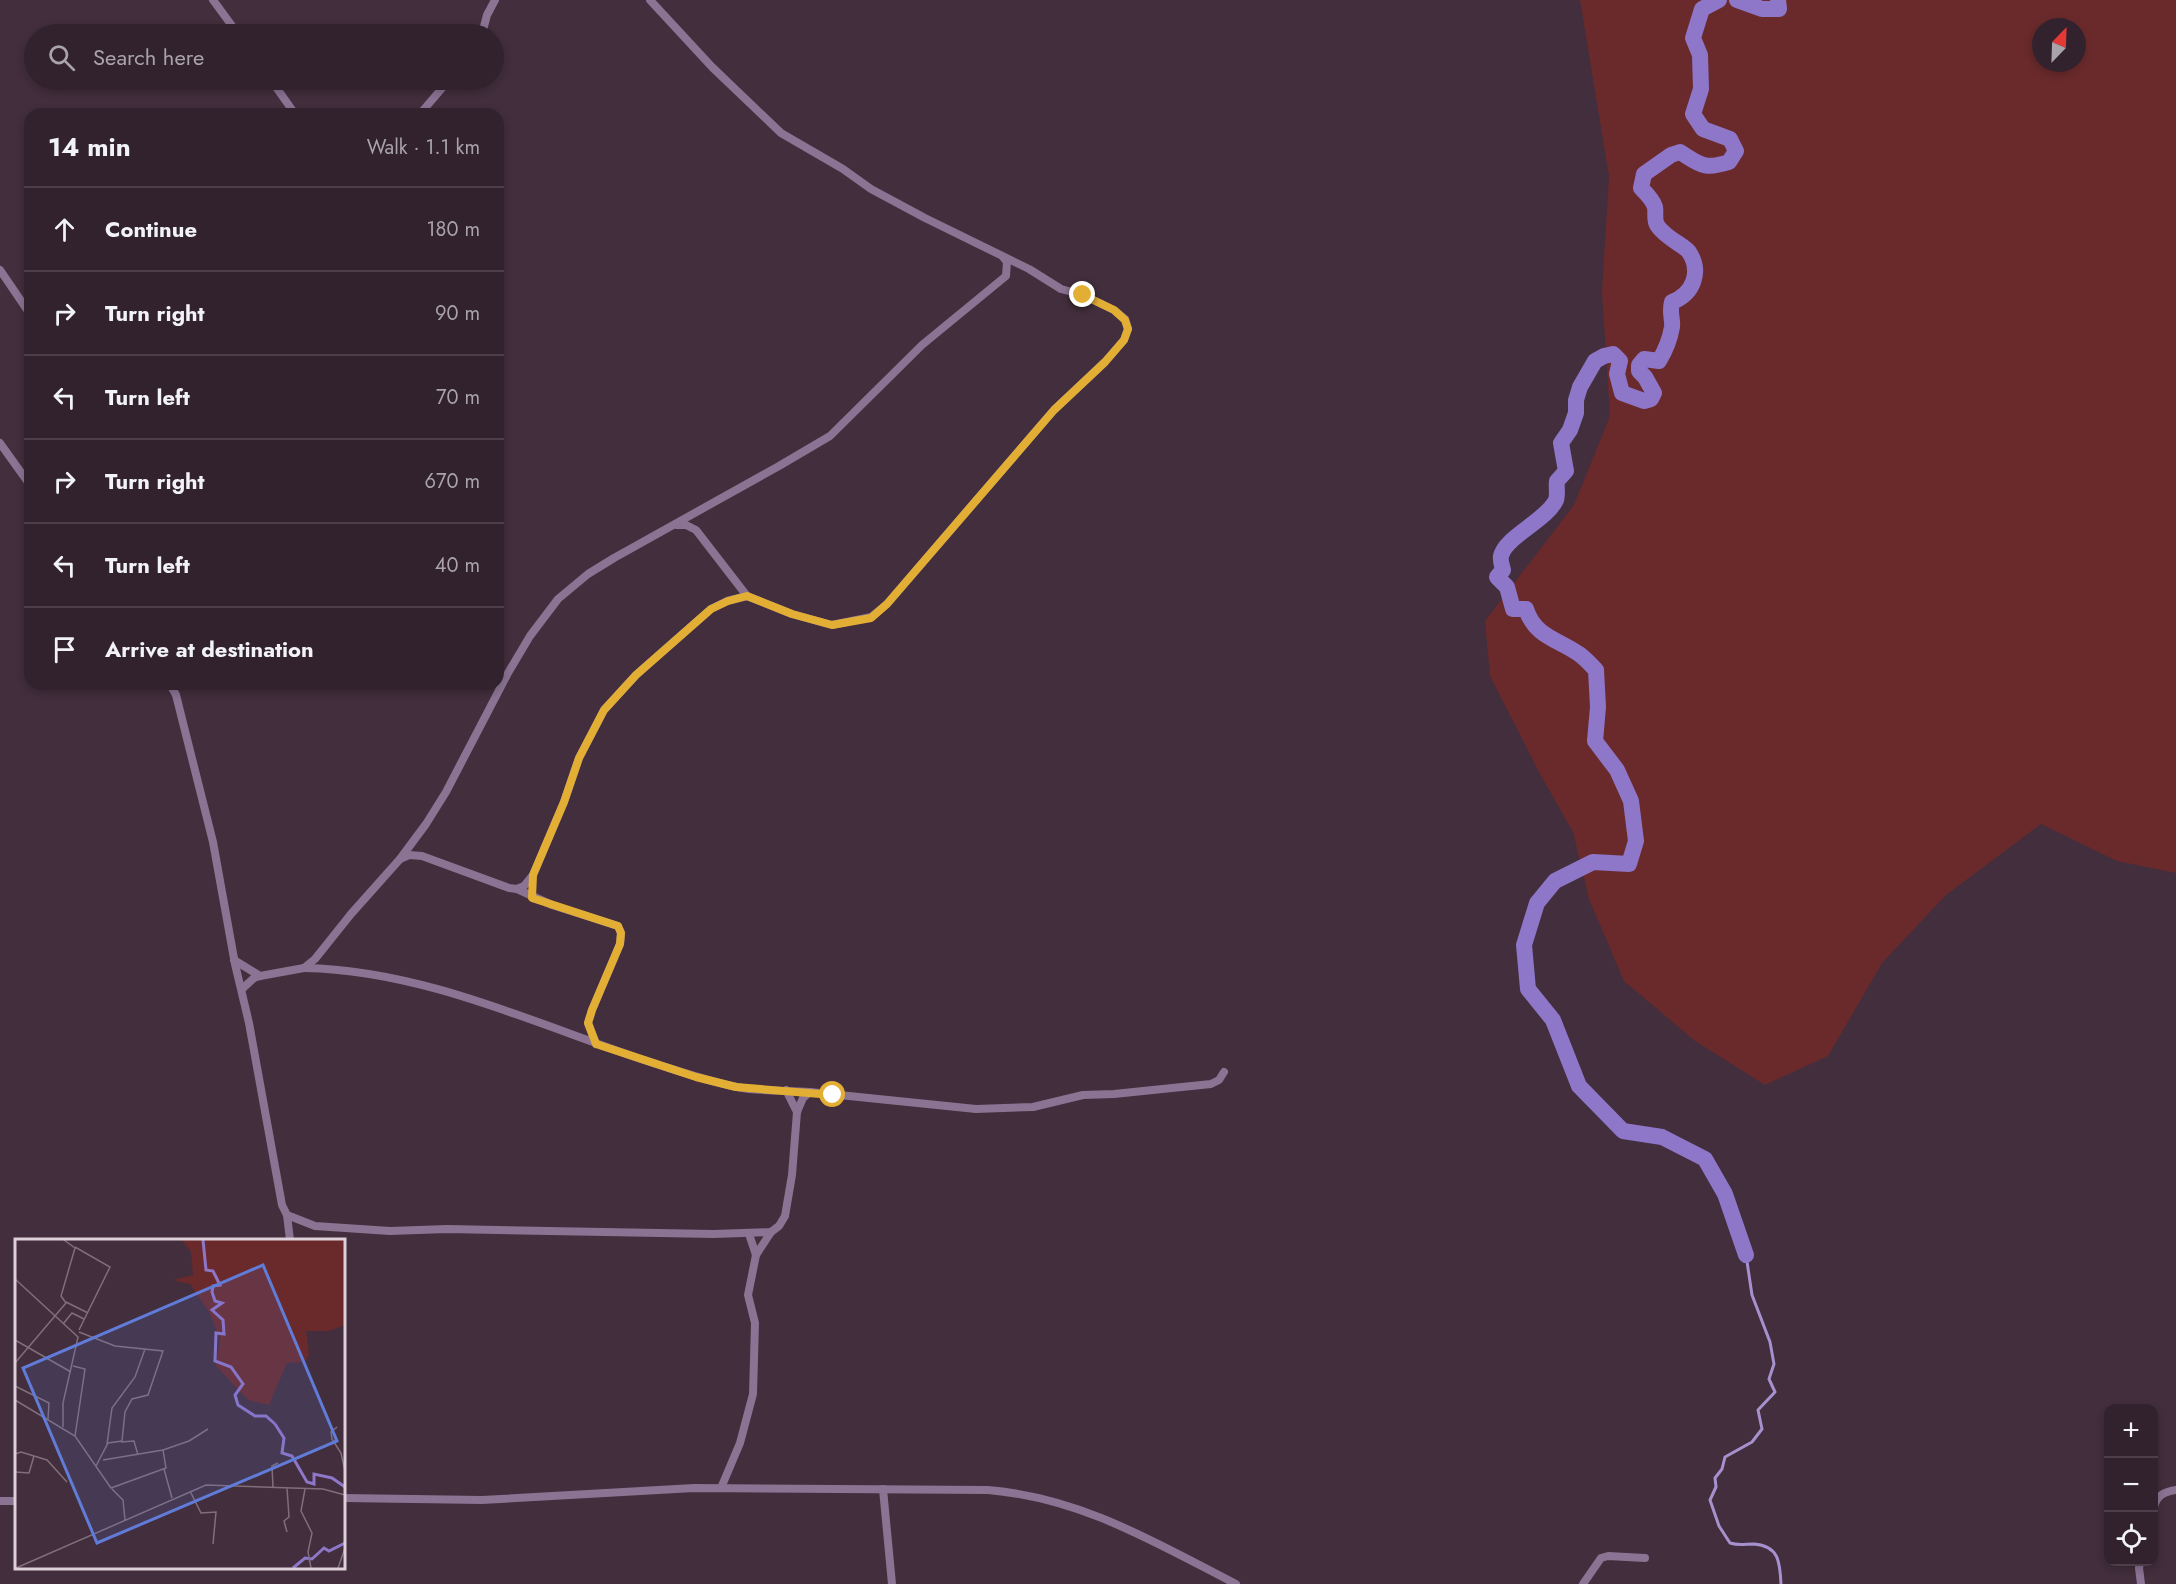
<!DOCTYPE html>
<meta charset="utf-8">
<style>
:root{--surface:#32222d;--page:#3d2f39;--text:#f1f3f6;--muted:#a8a4aa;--line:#4d3f49}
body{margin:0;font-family:Jost,sans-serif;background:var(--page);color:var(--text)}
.controls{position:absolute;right:18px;bottom:18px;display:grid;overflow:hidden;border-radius:12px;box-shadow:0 3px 9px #0003}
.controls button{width:54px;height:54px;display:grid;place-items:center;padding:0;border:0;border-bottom:2px solid var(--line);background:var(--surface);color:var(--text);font:30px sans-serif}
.compass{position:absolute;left:2032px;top:18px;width:54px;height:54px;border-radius:50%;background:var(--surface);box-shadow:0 3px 9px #0003;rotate:23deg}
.stop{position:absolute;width:18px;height:18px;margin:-14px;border:4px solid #e3ae34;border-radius:50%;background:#fff}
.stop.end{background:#e3ae34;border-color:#fff;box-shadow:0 2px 6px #0008}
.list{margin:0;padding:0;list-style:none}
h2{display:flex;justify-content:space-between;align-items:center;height:78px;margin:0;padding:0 24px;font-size:26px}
h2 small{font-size:20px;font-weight:400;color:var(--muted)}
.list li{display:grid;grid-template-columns:39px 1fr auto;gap:18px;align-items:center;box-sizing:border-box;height:84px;padding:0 24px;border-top:2px solid var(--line)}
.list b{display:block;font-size:22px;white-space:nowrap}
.list em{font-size:20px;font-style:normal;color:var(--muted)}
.icon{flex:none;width:33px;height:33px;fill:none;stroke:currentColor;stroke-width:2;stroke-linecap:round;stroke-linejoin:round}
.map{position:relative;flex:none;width:2176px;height:1584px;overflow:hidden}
.search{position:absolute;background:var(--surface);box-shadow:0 3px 9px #0003;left:24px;top:24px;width:480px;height:66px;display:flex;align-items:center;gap:15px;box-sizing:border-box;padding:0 21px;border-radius:33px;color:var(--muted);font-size:22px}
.panel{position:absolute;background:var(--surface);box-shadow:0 3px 9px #0003;left:24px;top:108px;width:480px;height:582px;border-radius:18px}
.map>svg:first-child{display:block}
</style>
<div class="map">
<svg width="2176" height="1584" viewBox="0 0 2176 1584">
<rect width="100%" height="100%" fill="#422e3c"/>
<path fill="#6a2a2c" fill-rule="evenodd" d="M1580,0H2176V873L2117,861L2041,824L1946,895L1882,963L1828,1056L1765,1085L1695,1041L1624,981L1589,899L1573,832L1540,774L1490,676L1485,621L1574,505L1610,416L1602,292L1609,176ZM2041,27H2077V63H2041Z"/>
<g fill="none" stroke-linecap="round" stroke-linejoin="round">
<path stroke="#a691ce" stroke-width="3" d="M1746,1255L1752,1295L1770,1342L1774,1364L1769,1379L1775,1392L1758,1410L1762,1429L1752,1442L1725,1457L1722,1469L1715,1478L1716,1487L1710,1500L1719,1526L1730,1543C1739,1546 1745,1544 1754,1544C1779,1546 1780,1562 1781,1584"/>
<g stroke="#8e76c9" stroke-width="16">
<path d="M1719,0L1702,9L1693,38L1700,55L1701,89L1693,114L1703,129L1730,139L1736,151L1729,162C1704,170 1701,165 1680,152L1671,155L1644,174L1641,188C1646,193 1653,200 1655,207C1656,213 1654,220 1657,225C1665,238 1684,245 1689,252C1702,272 1693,294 1672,302C1669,314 1673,318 1672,327C1670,339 1665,351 1659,361L1644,359L1639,365V371L1645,377L1654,393L1651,399L1644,401L1622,393L1617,374L1620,361L1613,354L1604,356L1595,361L1580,387L1576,400V413L1570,430L1561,443L1566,471L1557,481C1556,486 1558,495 1556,500C1547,520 1505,537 1501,556C1500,560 1502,566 1503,570L1497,577L1507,587L1513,609H1526C1535,637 1558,639 1579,654C1585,658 1591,665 1596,670L1598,707L1595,741L1617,770L1631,801L1636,841L1629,864L1593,862L1555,881L1537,903L1524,945L1528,989L1553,1020L1579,1086L1623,1131L1662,1137L1705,1159L1725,1194L1746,1255"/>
<polyline points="1737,0 1762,9 1779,9 1778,0"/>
</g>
<g stroke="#8a7393" stroke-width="8">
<polyline points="213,0 238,34"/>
<polyline points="482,34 487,15 495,0"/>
<polyline points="271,80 295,114"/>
<polyline points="420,114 449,80"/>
<polyline points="0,270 30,314"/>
<polyline points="0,443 30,485"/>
<polyline points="677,525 686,525 696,530 747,596"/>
<polyline points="170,684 176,695 213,842 235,964 249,1023 282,1205 287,1215 315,1226 390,1231 447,1229 714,1234 771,1232 779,1226 785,1216 792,1175 797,1112 803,1098 810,1092 976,1109 1033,1107 1083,1095 1114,1094 1211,1084 1219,1080 1224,1072"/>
<polyline points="400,859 426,824 446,792 508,673 530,636 558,599 588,574 614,558 779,466 830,436 922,345 1006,276 1007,262 1003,257"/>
<polyline points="517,889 552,905 618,926 621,933 620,944 592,1010 588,1023 596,1044"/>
<polyline points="234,960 260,976"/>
<path d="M304,968C424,970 538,1025 650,1062C679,1071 707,1081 737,1087C761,1092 786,1090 810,1092"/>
<polyline points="242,989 254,978 260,976 304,968 315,959 351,914 400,859 409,855 422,856 509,888 517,889 524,886 533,875 564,802 579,758 604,710 636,675 711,609 727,601 747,596 792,614 832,625 871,617 887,604 1054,410 1105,362 1124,340 1128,329 1125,319 1114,310 1083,295 1061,289 1029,269 925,218 871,189 843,169 781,133 712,67 650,0"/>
<polyline points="786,1090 797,1112"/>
<polyline points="287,1215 290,1240"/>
<polyline points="756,1255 771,1232"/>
<polyline points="721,1488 740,1443 753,1394 755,1323 748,1295 756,1255 749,1234"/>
<polyline points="883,1489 892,1584"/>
<path d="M344,1498L482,1500L694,1488L988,1490C1082,1498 1154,1542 1236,1584"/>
<polyline points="0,1501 16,1501"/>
<path d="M2154,1507C2157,1495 2164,1492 2176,1490"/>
<polyline points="2140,1562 2139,1568 2141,1584"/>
<polyline points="1583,1584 1601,1558 1608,1556 1645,1558"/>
</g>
</g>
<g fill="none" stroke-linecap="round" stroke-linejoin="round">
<polyline stroke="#e3ae34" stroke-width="8" points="833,1095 736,1087 696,1077 596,1044 588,1023 592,1010 620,944 621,933 618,926 532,898 533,875 564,802 579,758 604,710 636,675 711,609 728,601 747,596 792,614 832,625 871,618 887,604 1054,410 1105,362 1124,340 1128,329 1125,320 1114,310 1083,295"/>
</g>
<g transform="translate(15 1239)">
<rect width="330" height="330" fill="#422e3c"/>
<path d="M167,1H330V86L314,92H291L294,115L290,123L272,124L254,166L233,161L201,127L205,99L194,73L175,45L158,41L178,36L176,13Z" fill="#6a2a2c"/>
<path fill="none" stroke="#8e76c9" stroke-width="3" d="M188,1L191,31L198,32L205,46L198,47L197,53L200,62L207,64L197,71L208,81L209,95L201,94L200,122L216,128L228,145L220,156L223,166L240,177H251L260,185M260,185L269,199L267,214L277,217L292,243L299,245V235L317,239L330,248M278,329L290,319L297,320L309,309L314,312L330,304"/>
<path fill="none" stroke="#806f7b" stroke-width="1.5" d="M60,8L95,28L64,91M0,40L63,98L48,164V188M51,63L73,74M48,85L57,74L69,80M64,93L100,107L148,112L133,156L117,160L110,173L107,202L93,204L81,227M0,101L56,133M0,124L51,64L46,57L60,9L49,1M58,127L70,130L60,197M0,147L34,164L33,180M0,161L60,197L96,249L151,229L148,211L174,202L193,190M322,188L316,193L317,200L326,214L330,232M106,203L119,202L123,216M92,205L97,169L120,138L130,110M0,215L6,213L32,221L52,243M88,221L148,211M149,230L157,259M0,233L14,234L19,217M258,248L257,227L263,224M97,250L108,261L110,281M290,250L286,272L297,294L293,313L296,329M175,252L186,274L201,273L198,305M272,293L269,282L274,278L272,249M1,329L191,246L308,250L330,256M323,329L330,309"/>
<path fill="#607cd8" fill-opacity="0.15" stroke="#607cd8" stroke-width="3" d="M248,26L322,202L82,304L8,129Z"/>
<rect width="330" height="330" fill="none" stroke="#ddd0d9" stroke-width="3"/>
</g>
</svg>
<div class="controls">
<button>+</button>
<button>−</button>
<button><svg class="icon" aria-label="locate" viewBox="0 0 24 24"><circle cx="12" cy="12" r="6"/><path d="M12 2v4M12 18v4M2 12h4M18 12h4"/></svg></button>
</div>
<svg class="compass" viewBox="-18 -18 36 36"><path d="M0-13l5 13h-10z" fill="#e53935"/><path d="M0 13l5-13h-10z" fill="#a8a4aa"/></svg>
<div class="stop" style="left:833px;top:1095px"></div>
<div class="stop end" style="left:1083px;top:295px"></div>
<div class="search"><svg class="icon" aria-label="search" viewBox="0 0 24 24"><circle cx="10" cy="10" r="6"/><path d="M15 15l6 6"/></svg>Search here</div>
<section class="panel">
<h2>14 min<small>Walk · 1.1 km</small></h2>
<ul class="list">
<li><svg class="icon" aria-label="ahead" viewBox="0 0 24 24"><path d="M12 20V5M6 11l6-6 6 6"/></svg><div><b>Continue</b></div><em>180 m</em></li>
<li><svg class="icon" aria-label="right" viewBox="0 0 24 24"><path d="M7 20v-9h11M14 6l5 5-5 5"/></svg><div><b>Turn right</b></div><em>90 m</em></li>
<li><svg class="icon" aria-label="left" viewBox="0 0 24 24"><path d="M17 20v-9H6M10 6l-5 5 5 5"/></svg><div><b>Turn left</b></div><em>70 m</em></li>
<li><svg class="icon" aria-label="right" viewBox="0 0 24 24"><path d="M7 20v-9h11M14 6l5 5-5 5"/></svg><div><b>Turn right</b></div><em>670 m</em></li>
<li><svg class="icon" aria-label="left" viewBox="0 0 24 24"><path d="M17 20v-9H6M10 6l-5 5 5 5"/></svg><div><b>Turn left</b></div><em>40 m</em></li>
<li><svg class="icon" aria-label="arrive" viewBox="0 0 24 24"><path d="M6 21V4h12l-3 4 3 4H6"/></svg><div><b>Arrive at destination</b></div></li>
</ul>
</section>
</div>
